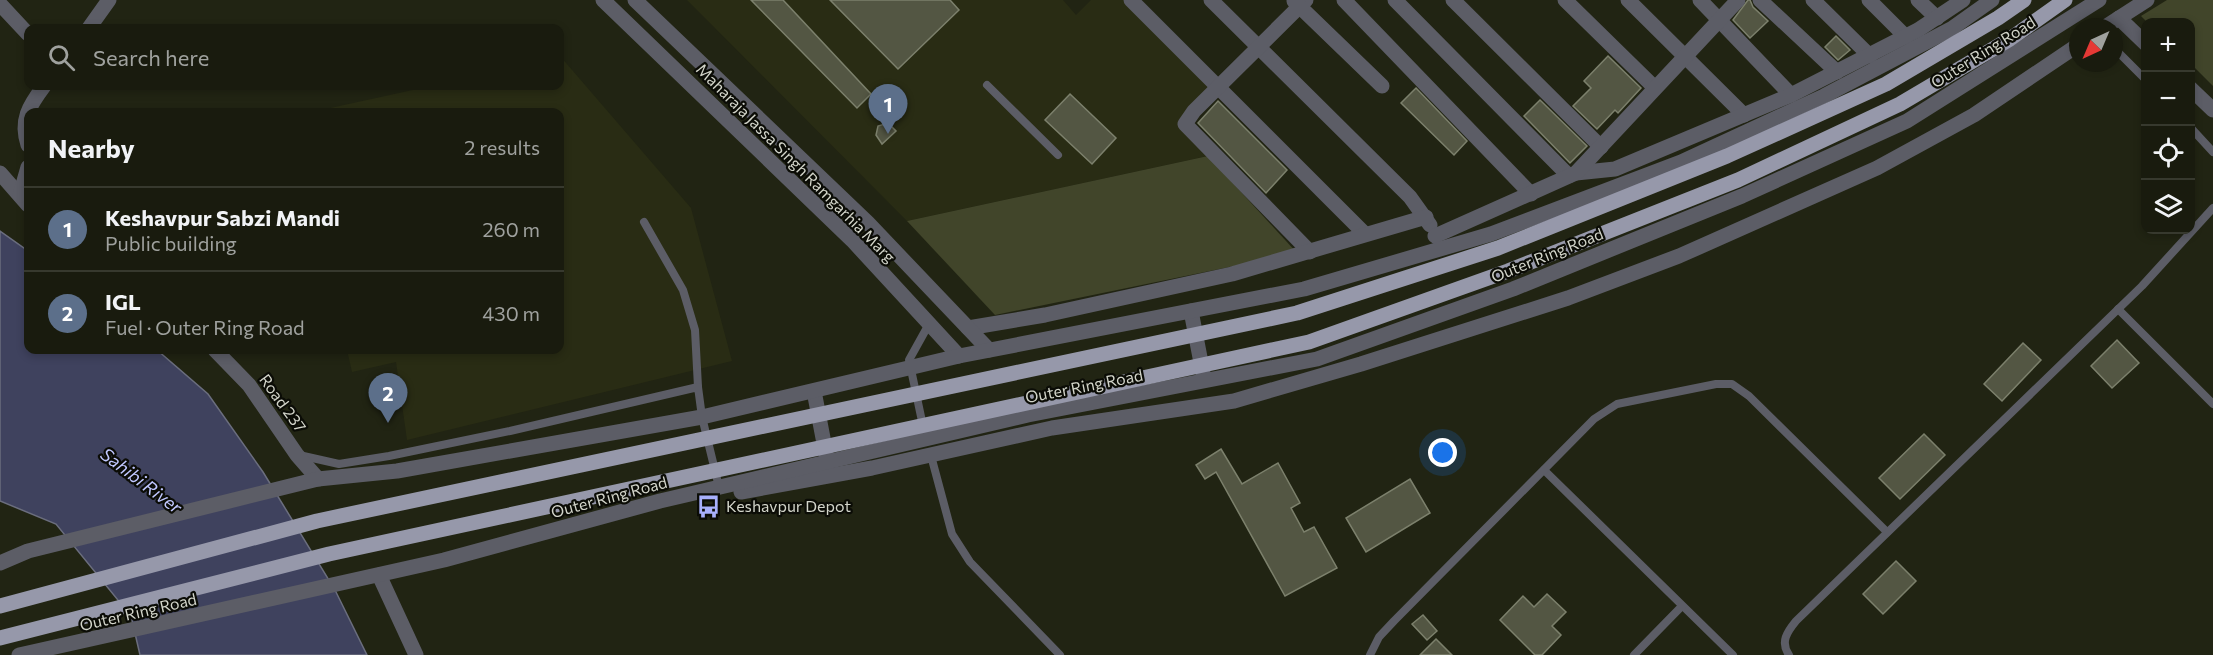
<!DOCTYPE html>
<meta charset="utf-8">
<style>
:root{--surface:#191b0e;--page:#222417;--text:#f1f3f6;--muted:#9fa19e;--line:#37392e;--accent:#a8b0fc}
body{margin:0;font-family:Commissioner,sans-serif;background:var(--page);color:var(--text)}
.controls{position:absolute;right:18px;top:18px;display:grid;overflow:hidden;border-radius:12px;box-shadow:0 3px 9px #0003}
.controls button{width:54px;height:54px;display:grid;place-items:center;padding:0;border:0;border-bottom:2px solid var(--line);background:var(--surface);color:var(--text);font:30px sans-serif}
.compass{position:absolute;left:2069px;top:18px;width:54px;height:54px;border-radius:50%;background:var(--surface);box-shadow:0 3px 9px #0003;rotate:224deg}
.you{position:absolute;left:1443px;top:453px;width:21px;height:21px;margin:-15px;border:4px solid #fff;border-radius:50%;background:#1a73e8;box-shadow:0 0 0 9px #1a73e833}
.badge{display:grid;place-items:center;width:39px;height:39px;border-radius:50%;background:var(--accent);color:#fff;font-size:20px;font-weight:700}
.pin{position:absolute;translate:-50% -50px;filter:drop-shadow(0 2px 3px #0008)}
.pin::after{content:'';position:absolute;top:32px;width:21px;height:18px;background:inherit;clip-path:polygon(0 0,100% 0,50% 100%)}
.list{margin:0;padding:0;list-style:none}
h2{display:flex;justify-content:space-between;align-items:center;height:78px;margin:0;padding:0 24px;font-size:26px}
h2 small{font-size:20px;font-weight:400;color:var(--muted)}
.list li{display:grid;grid-template-columns:39px 1fr auto;gap:18px;align-items:center;box-sizing:border-box;height:84px;padding:0 24px;border-top:2px solid var(--line)}
.list b{display:block;font-size:22px;white-space:nowrap}
.list p{margin:0;font-size:20px;white-space:nowrap;color:var(--muted)}
.list em{font-size:20px;font-style:normal;color:var(--muted)}
.icon{flex:none;width:33px;height:33px;fill:none;stroke:currentColor;stroke-width:2;stroke-linecap:round;stroke-linejoin:round}
.map{position:relative;flex:none;width:2213px;height:655px;overflow:hidden}
.search{position:absolute;background:var(--surface);box-shadow:0 3px 9px #0003;left:24px;top:24px;width:540px;height:66px;display:flex;align-items:center;gap:15px;box-sizing:border-box;padding:0 21px;border-radius:12px;color:var(--muted);font-size:22px}
.panel{position:absolute;background:var(--surface);box-shadow:0 3px 9px #0003;left:24px;top:108px;width:540px;height:246px;border-radius:12px}
.map>svg:first-child{display:block}
</style>
<div class="map">
<svg width="2213" height="655" viewBox="0 0 2213 655">
<rect width="100%" height="100%" fill="#212413"/>
<g fill="#292c14">
<polygon points="687,0 1063,0 1076,15 1091,0 1129,0 1216,87 1178,126 1208,156 907,221"/>
<polygon points="560,56 691,208 732,361 407,440 396,362 352,372 347,350 560,350 560,112 312,112 431,86 560,86"/>
</g>
<g fill="#41452a">
<polygon points="2167,0 2213,0 2213,86 2191,64 2190,22 2147,22 2141,16"/>
<polygon points="1208,156 1297,253 995,315 907,221"/>
</g>
<polygon fill="#3f425e" stroke="#6b6e7e" stroke-width="1.5" points="0,231 28,251 28,350 157,350 208,394 263,472 335,590 367,655 140,655 131,616 56,524 0,501"/>
<g fill="#535643" stroke="#7c806c" stroke-width="1.5">
<polygon points="751,0 783,0 871,94 857,108"/>
<polygon points="830,0 950,0 959,10 898,69"/>
<polygon points="1748,0 1750,0 1753,7 1768,21 1750,38 1733,20"/>
<polygon points="1836,36 1850,50 1838,60 1825,47"/>
<polygon points="1608,56 1641,88 1618,113 1615,110 1597,129 1573,106 1591,88 1584,81"/>
<polygon points="1416,88 1467,141 1454,155 1401,103"/>
<polygon points="1070,94 1116,138 1092,164 1045,120"/>
<polygon points="1540,100 1587,146 1570,163 1524,116"/>
<polygon points="1218,101 1287,170 1266,193 1198,123"/>
<polygon points="888,123 896,131 882,144 876,135 878,126"/>
<polygon points="2117,340 2139,363 2112,388 2091,366"/>
<polygon points="2023,343 2041,360 2002,401 1984,384"/>
<polygon points="1924,434 1945,455 1900,499 1879,478"/>
<polygon points="1221,449 1242,484 1278,463 1300,503 1291,508 1304,532 1314,527 1337,568 1285,596 1216,472 1205,479 1196,465"/>
<polygon points="1410,479 1430,513 1366,552 1346,518"/>
<polygon points="1896,561 1916,581 1883,614 1863,594"/>
<polygon points="1547,594 1566,612 1552,626 1561,635 1542,655 1535,655 1500,620 1523,596 1534,607"/>
<polygon points="1423,615 1437,631 1427,640 1412,624"/>
<polygon points="1436,639 1452,655 1420,655"/>
</g>
<g fill="none" stroke-linecap="round" stroke-linejoin="round">
<g stroke="#5c5d66" stroke-width="8">
<polyline points="2114,48 2146,80"/>
<polyline points="987,85 1058,155"/>
<polyline points="2190,127 2213,152"/>
<polyline points="644,222 683,290 695,330 698,387"/>
<polyline points="2118,309 2213,404"/>
<polyline points="923,426 909,360 929,324"/>
<polyline points="930,452 952,534 970,562 1060,655"/>
<polyline points="299,455 339,464 389,456 510,431 698,387 702,417 719,487"/>
<polyline points="1544,470 1733,655"/>
<polyline points="1370,655 1379,637 1394,621 1594,419 1617,404 1716,384 1732,384 1749,396 1887,532"/>
<polyline points="1634,655 1682,606"/>
<path d="M1789,655C1780,642 1787,632 1796,621L2142,286L2213,208"/>
</g>
<g stroke="#5c5d66" stroke-width="15">
<polyline points="1131,0 1365,234"/>
<polyline points="1211,0 1410,197 1430,225"/>
<polyline points="1306,0 1194,111 1185,124 1310,252"/>
<polyline points="1344,0 1531,194"/>
<polyline points="1395,0 1569,176"/>
<polyline points="1453,0 1601,147"/>
<polyline points="1565,0 1654,87"/>
<polyline points="1628,0 1744,115"/>
<polyline points="1700,0 1791,95"/>
<polyline points="1760,0 1837,72"/>
<polyline points="1813,0 1870,56"/>
<polyline points="1869,0 1906,37"/>
<polyline points="1918,0 1937,18"/>
<polyline points="1294,1 1382,86"/>
<polyline points="0,4 28,34"/>
<polyline points="2119,18 2146,44"/>
<polyline points="2190,88 2213,110"/>
<polyline points="1576,173 1615,169 1791,95 1918,30 1963,0"/>
<polyline points="1435,236 1576,173 1738,0"/>
<polyline points="968,328 1045,315 1232,274 1426,217"/>
</g>
<g stroke="#5c5d66" stroke-width="15">
<polyline points="603,0 852,240 959,356"/>
<polyline points="635,0 868,223 989,350"/>
<polyline points="2105,27 2147,0"/>
<polyline points="89,28 109,0"/>
<path d="M28,145C20,120 29,106 44,86"/>
<polyline points="0,173 28,205"/>
<polyline points="20,195 28,167"/>
<polyline points="1191,311 1204,378"/>
<polyline points="215,350 249,385 297,455 318,479"/>
<polyline points="814,391 827,459"/>
<polyline points="741,492 872,468 1052,428 1234,401 1361,364 1568,298 1679,256 1877,168 1974,115 2078,45"/>
<polyline points="0,563 28,551 318,479 397,471 702,417 959,356 1304,289 1491,234 1681,162 1824,96 1951,29 1992,0"/>
<polyline points="379,575 416,655"/>
<polyline points="19,655 444,560 660,501 1028,415 1317,359 1513,289 1742,196 1907,121 2099,0"/>
</g>
<g stroke="#9698aa" stroke-width="15">
<polyline points="0,606 317,521 1297,313 1498,248 1727,156 1886,84 1998,18 2024,0"/>
<polyline points="0,638 329,554 1309,342 1508,271 1738,180 1900,104 2010,39 2065,0"/>
</g>
</g>
<defs>
<symbol id="bus-bare" viewBox="-9 -9 18 18"><path d="M-5-6H5V4H4V6H2V4H-2V6H-4V4H-5ZM-3.5-4V0h7V-4ZM-3.5 1.2v1.5H-2V1.2ZM2 1.2v1.5H3.5V1.2Z" fill="#a8b0fc" stroke="#0b0c06" stroke-width="2.5" paint-order="stroke"/></symbol>
</defs>
<g fill-rule="evenodd">
<use href="#bus-bare" x="692" y="490" width="33" height="33"/>
</g>
<g text-anchor="middle" stroke-width="4.5" stroke-linejoin="round" paint-order="stroke">
<g font-size="16" fill="#d3d5ca" stroke="#0b0c06">
<text transform="translate(1983 52) rotate(-32)" y="6">Outer Ring Road</text>
<text transform="translate(796 163) rotate(45)" y="6">Maharaja Jassa Singh Ramgarhia Marg</text>
<text transform="translate(1547 255) rotate(-22)" y="6">Outer Ring Road</text>
<text transform="translate(1084 386) rotate(-11)" y="6">Outer Ring Road</text>
<text transform="translate(283 403) rotate(54)" y="6">Road 237</text>
<text transform="translate(609 497) rotate(-15)" y="6">Outer Ring Road</text>
<text transform="translate(138 612) rotate(-13)" y="6">Outer Ring Road</text>
</g>
<g font-size="16" fill="#d3d5ca" stroke="#0b0c06" text-anchor="start">
<text x="726" y="512">Keshavpur Depot</text>
</g>
<g font-size="18" font-style="italic" fill="#c0c7ff" stroke="#0b0c06">
<text transform="translate(141 481) rotate(37)" y="6">Sahibi River</text>
</g>
</g>
</svg>
<div class="controls">
<button>+</button>
<button>−</button>
<button><svg class="icon" aria-label="locate" viewBox="0 0 24 24"><circle cx="12" cy="12" r="6"/><path d="M12 2v4M12 18v4M2 12h4M18 12h4"/></svg></button>
<button><svg class="icon" aria-label="layers" viewBox="0 0 24 24"><path d="M12 4l9 5-9 5-9-5zM3 14l9 5 9-5"/></svg></button>
</div>
<svg class="compass" viewBox="-18 -18 36 36"><path d="M0-13l5 13h-10z" fill="#e53935"/><path d="M0 13l5-13h-10z" fill="#9fa19e"/></svg>
<div class="you"></div>
<div class="pin badge" style="left:888px;top:134px;background:#5c6f8a">1</div>
<div class="pin badge" style="left:388px;top:423px;background:#5c6f8a">2</div>
<div class="search"><svg class="icon" aria-label="search" viewBox="0 0 24 24"><circle cx="10" cy="10" r="6"/><path d="M15 15l6 6"/></svg>Search here</div>
<section class="panel">
<h2>Nearby<small>2 results</small></h2>
<ul class="list">
<li><span class="badge" style="background:#5c6f8a">1</span><div><b>Keshavpur Sabzi Mandi</b><p>Public building</p></div><em>260 m</em></li>
<li><span class="badge" style="background:#5c6f8a">2</span><div><b>IGL</b><p>Fuel · Outer Ring Road</p></div><em>430 m</em></li>
</ul>
</section>
</div>
